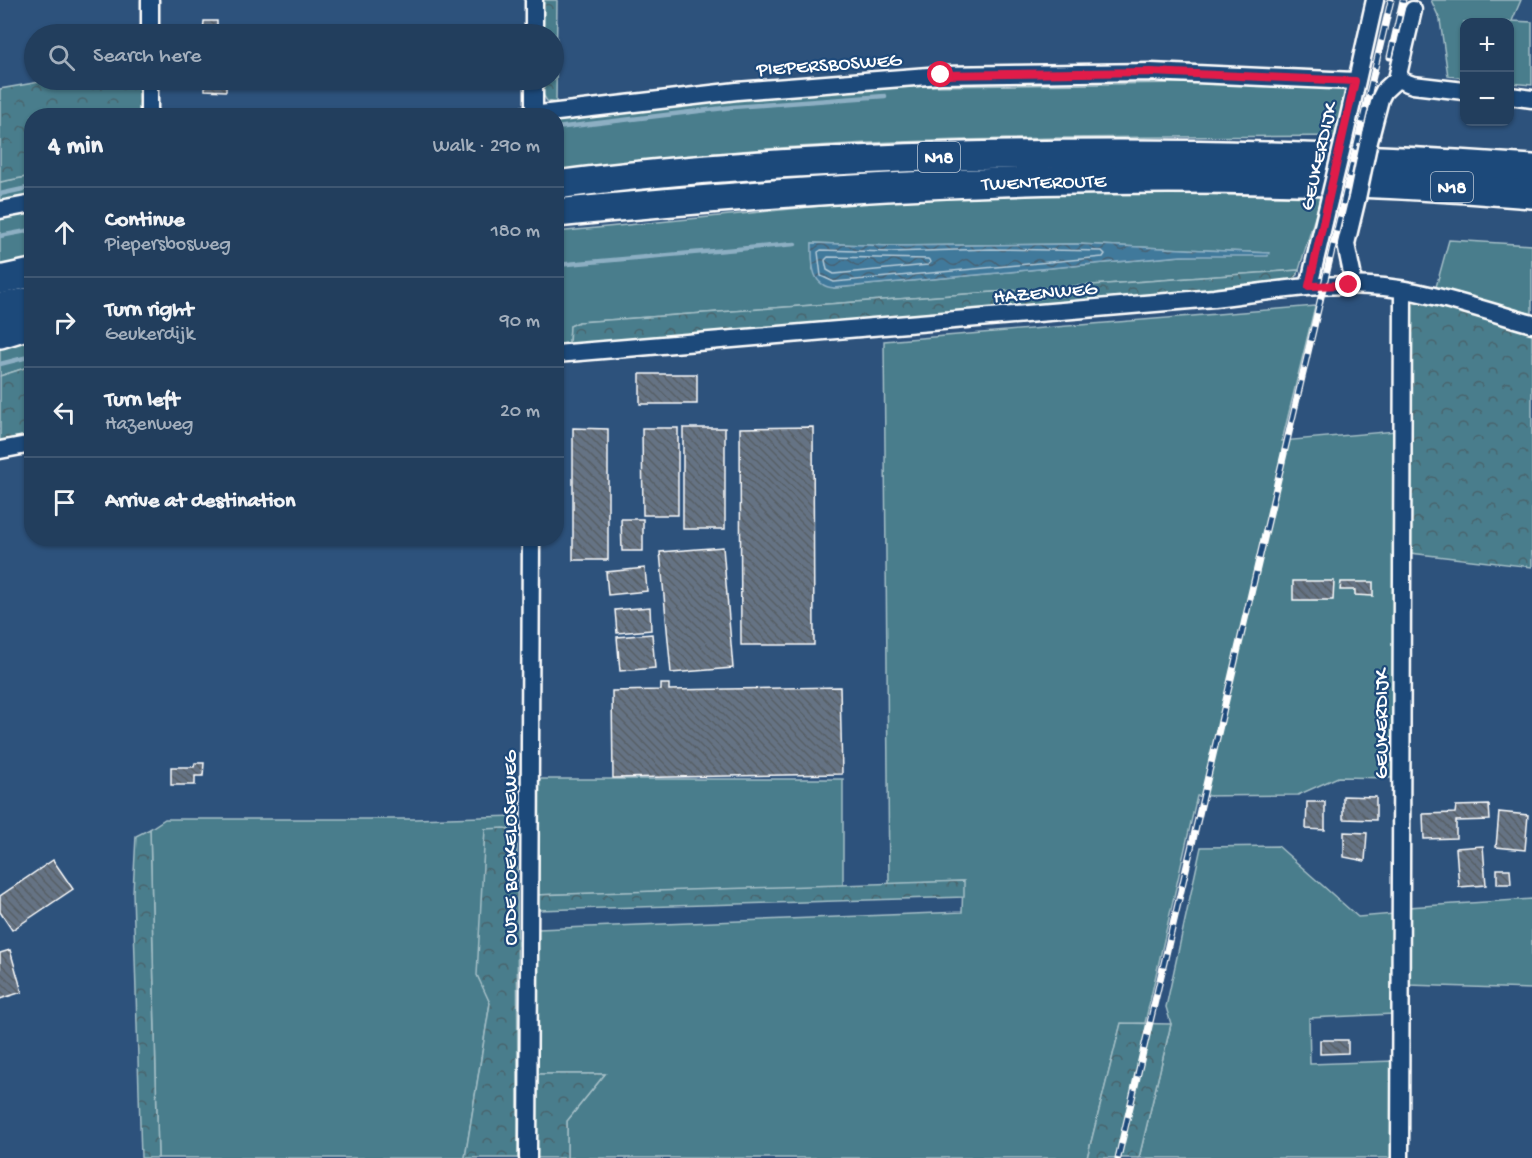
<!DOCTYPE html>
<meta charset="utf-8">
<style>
:root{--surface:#223e5d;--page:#2a4563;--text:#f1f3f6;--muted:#a2aebc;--line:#3f5772}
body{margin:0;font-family:"Gochi Hand",sans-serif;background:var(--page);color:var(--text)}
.controls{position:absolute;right:18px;top:18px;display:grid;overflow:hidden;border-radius:12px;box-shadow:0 2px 4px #0004}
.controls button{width:54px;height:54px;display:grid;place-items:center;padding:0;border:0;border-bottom:2px solid var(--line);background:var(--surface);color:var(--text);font:30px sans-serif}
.stop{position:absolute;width:18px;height:18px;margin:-14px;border:4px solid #e11d48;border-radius:50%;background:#fff}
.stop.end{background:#e11d48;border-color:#fff;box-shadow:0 2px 6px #0008}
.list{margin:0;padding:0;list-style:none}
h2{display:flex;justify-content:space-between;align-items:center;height:78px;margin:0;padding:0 24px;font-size:26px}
h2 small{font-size:20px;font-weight:400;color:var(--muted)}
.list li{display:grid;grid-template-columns:39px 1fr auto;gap:18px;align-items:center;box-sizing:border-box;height:90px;padding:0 24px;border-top:2px solid var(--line)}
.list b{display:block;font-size:22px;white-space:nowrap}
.list p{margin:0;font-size:20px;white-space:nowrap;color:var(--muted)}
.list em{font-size:20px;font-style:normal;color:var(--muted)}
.icon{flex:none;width:33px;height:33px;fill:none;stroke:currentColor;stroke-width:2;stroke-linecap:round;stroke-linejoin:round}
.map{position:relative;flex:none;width:1532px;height:1158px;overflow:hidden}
.search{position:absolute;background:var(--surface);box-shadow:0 2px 4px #0004;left:24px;top:24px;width:540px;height:66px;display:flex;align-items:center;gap:15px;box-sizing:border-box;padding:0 21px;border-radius:33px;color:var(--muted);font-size:22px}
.panel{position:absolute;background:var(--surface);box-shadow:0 2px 4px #0004;left:24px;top:108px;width:540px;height:438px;border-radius:24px}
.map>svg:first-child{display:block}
</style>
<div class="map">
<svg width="1532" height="1158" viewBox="0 0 1532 1158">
<defs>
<pattern id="forest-crowns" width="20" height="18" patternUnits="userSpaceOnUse" patternTransform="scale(1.5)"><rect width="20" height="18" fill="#497d8c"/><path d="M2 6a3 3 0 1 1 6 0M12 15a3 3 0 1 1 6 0" fill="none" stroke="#4a646c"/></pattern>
<pattern id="water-waves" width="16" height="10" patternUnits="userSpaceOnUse" patternTransform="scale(1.5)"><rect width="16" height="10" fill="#41799b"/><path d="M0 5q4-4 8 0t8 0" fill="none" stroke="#466274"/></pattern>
<pattern id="building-back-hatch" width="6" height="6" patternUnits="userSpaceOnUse" patternTransform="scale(1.5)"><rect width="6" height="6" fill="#657384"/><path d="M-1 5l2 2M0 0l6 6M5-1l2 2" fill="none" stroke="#575e65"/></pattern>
</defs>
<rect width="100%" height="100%" fill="#2d527c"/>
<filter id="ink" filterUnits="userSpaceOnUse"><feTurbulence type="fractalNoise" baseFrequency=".0167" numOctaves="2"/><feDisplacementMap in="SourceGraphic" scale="12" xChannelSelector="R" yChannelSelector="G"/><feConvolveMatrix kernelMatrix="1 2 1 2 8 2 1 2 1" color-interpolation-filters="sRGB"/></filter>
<g filter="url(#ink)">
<g fill="#497d8c" stroke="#a4bec6" stroke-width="1.5" fill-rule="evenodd">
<polygon points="1431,0 1521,0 1512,21 1532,22 1532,85 1510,83 1510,22 1464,22 1464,78 1448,76 1440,20"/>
<path d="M1284,82L1345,88V97L1335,136C1075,138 814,134 557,171L556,118L740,98L927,86Z"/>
<polygon points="31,176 31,201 0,207 0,182"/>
<path d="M1152,193L1321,197L1299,270L579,322L570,326L569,344L557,345L556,232L882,200L1008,194ZM812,243L890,246L1076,244L1269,253L1181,256L834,288L813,270Z"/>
<polygon points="31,210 31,262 0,269 0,217"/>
<polygon points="1449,240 1532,245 1532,314 1436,287"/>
<polygon points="1315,306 1282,441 1396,431 1394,778 1338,777 1298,795 1197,796 1145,1023 1121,1024 1087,1158 567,1158 567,1121 605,1074 535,1074 535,931 538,929 962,912 963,881 889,884 884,341"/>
<polygon points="31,330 31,366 0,376 0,340"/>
<polygon points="539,779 843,779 843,886 534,895 534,808"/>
<polygon points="516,816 514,830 485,829 479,975 490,1003 465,1158 158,1158 150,829 165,819 414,819"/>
<polygon points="1278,846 1358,917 1394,914 1393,1014 1309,1018 1310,1064 1393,1061 1393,1158 1139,1158 1171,1024 1166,1007 1201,847"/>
<polygon points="1532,899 1532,989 1408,985 1408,907"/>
</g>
<g fill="url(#forest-crowns)" stroke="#a4bec6" stroke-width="1.5">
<polygon points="540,0 557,0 556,103 547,101 540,90 540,80 554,80 554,34 540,34"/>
<polygon points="51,80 140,80 140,115 32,116 31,176 0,182 0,89"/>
<polygon points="1299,270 1295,279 1110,303 569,344 570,326 579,322"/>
<polygon points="1414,297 1532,329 1532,567 1410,553 1412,299"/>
<polygon points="31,366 31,435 0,440 0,376"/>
<polygon points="504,828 514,830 517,836 518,1158 465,1158 490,1003 477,975 485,829"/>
<polygon points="150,829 158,1158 141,1158 133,892 136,836"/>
<polygon points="964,881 964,897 538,910 534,907 534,895"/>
<polygon points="1121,1023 1171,1024 1139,1158 1087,1158"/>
<polygon points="535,1074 605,1074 567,1121 567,1158 534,1158"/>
</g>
<path fill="url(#water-waves)" stroke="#8dafc3" stroke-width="1.5" d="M812,243L890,246L1076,244L1269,253L1268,256H1181L834,288C810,286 812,262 812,243Z"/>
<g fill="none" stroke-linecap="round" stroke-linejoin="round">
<g stroke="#b3c9d7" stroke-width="1.5">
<polygon points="991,249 1102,251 1105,254 1103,257 834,282 821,276 818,252 821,250 890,252"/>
<polygon points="828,257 928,259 931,262 928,265 834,274 827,270 825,260"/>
</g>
<g stroke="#8dafc3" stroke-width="4.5">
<polyline points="556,128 733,107 885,96"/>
<polyline points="0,194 32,187"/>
<polyline points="0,236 32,230"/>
<polyline points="556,265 795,244"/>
<polyline points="0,364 32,356"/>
</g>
</g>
<g fill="url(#building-back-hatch)" stroke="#fff" stroke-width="1.5">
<polygon points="204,21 217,21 217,34 203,34"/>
<polygon points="205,80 226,80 226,91 205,90"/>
<rect x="640" y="374" width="57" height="30"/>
<polygon points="813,427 814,645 741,645 740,428"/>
<polygon points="573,428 608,429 608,560 573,560"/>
<polygon points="642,428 678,428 678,515 643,515"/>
<rect x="683" y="428" width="42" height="101"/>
<polygon points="621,519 643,519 643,551 622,551"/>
<polygon points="723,547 733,668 671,673 660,552"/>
<polygon points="645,568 647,591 608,595 606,572"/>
<polygon points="1293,581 1334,581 1333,600 1293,600"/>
<polygon points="1341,582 1373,582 1373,596 1355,595 1355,590 1340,590"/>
<polygon points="650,607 651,630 617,633 615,610"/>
<polygon points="652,634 655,668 620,671 617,637"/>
<polygon points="661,684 669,684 669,690 840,687 842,774 613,778 612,691 661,690"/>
<polygon points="195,763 204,763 203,776 195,776 195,785 171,785 171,767 194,767"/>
<polygon points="1343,796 1376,797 1376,820 1343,819"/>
<polygon points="1307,802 1325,802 1325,830 1306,829"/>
<polygon points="1489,805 1490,820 1456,821 1456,838 1424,839 1423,814 1455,813 1456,806"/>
<polygon points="1499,812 1528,815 1525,850 1496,847"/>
<polygon points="1344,832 1367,833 1365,861 1344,857"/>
<polygon points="1483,846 1486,885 1459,887 1456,848"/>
<polygon points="53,860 73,889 12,930 0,912 0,896"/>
<polygon points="1497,869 1510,869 1511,884 1497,884"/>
<polygon points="10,950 22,992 0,999 0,953"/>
<polygon points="1320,1040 1348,1040 1348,1053 1320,1054"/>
</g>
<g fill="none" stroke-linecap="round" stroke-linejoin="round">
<defs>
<g id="minor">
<polyline points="534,0 534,34"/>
<polyline points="150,34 150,0"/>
<polyline points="1397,79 1413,85 1464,91"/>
<polyline points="534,80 534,114"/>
<polyline points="1510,96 1532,99"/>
<polyline points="149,116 149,80"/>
<polyline points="523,116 737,91 941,75 1151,72 1355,81"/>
<polyline points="1343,143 1375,0"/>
<polyline points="1368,145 1380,99 1384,91 1397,79 1413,10"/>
<polyline points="0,210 32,204"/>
<polyline points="1349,285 1352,273 1346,244 1357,198"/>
<polyline points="1309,286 1330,197"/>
<path d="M556,354L1214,298C1281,290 1350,277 1416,292C1455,300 1494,313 1532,324"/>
<polyline points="0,450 32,444"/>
<polyline points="528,1158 531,538"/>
<polyline points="1400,1158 1403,290"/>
</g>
<g id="trunk">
<path d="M556,185C691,167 827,160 963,156C1153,151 1342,155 1532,169"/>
<path id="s1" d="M556,213C881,180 1206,166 1532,194"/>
<polyline points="0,280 32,273"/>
<polyline points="0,307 32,301"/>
<polyline points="0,334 32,324"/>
</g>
</defs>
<use href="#minor" stroke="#fff" stroke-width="21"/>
<use href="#trunk" stroke="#fff" stroke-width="32"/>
<use href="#minor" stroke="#1f4a7a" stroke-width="16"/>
<use href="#trunk" stroke="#1f4a7a" stroke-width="27"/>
<defs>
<g id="rail">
<polyline points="1390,57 1403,0"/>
<polyline points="1118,1158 1391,0"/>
</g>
</defs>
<use href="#rail" stroke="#fff" stroke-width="7"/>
<use href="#rail" stroke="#1f4a7a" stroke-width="4.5" stroke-dasharray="14" stroke-linecap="butt"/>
<defs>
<g id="minor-bridge">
<polyline points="1330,197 1343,143"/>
<polyline points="1357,198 1368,145"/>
</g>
</defs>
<use href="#minor-bridge" stroke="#fff" stroke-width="21" stroke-linecap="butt"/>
<use href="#minor-bridge" stroke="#1f4a7a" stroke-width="16"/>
</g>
</g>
<g fill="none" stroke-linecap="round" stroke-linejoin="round" filter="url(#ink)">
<polyline stroke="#e11d48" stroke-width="8" points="941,75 1151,72 1355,81 1309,286 1349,285"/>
</g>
<g text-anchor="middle" stroke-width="4.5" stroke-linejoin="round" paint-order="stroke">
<g fill="#1f4a7a" stroke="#bcc9d7" stroke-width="1.5">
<rect x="918" y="142" width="42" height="30" rx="4.5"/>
<rect x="1431" y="172" width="42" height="30" rx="4.5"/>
</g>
<g font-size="18" font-weight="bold" fill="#fff">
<text x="939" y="163">N18</text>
<text x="1452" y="193">N18</text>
</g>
<g font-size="20" fill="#fff" stroke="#1f4a7a">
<text transform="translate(829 63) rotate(-4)" y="7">PIEPERSBOSWEG</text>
<text transform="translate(1317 156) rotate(-77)" y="7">GEUKERDIJK</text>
<text dy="7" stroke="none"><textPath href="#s1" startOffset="489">TWENTEROUTE</textPath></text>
<text transform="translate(1045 291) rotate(-5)" y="7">HAZENWEG</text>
<text transform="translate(1380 724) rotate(-90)" y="7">GEUKERDIJK</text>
<text transform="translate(509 848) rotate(-90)" y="7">OUDE BOEKELOSEWEG</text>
</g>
</g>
</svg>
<div class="controls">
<button>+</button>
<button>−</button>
</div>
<div class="stop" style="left:941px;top:75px"></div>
<div class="stop end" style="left:1349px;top:285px"></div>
<div class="search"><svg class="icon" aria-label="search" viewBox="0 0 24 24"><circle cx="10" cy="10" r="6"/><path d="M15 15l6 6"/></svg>Search here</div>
<section class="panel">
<h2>4 min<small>Walk · 290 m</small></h2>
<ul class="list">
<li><svg class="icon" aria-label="ahead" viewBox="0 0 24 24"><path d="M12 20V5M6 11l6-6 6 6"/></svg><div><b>Continue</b><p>Piepersbosweg</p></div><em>180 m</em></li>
<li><svg class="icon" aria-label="right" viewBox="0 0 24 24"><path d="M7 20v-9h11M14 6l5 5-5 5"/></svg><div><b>Turn right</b><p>Geukerdijk</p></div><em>90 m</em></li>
<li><svg class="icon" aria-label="left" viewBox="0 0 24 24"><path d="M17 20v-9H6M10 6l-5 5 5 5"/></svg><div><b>Turn left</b><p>Hazenweg</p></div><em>20 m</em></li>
<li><svg class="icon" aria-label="arrive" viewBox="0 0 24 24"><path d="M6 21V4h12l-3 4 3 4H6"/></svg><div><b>Arrive at destination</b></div></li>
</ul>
</section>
</div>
